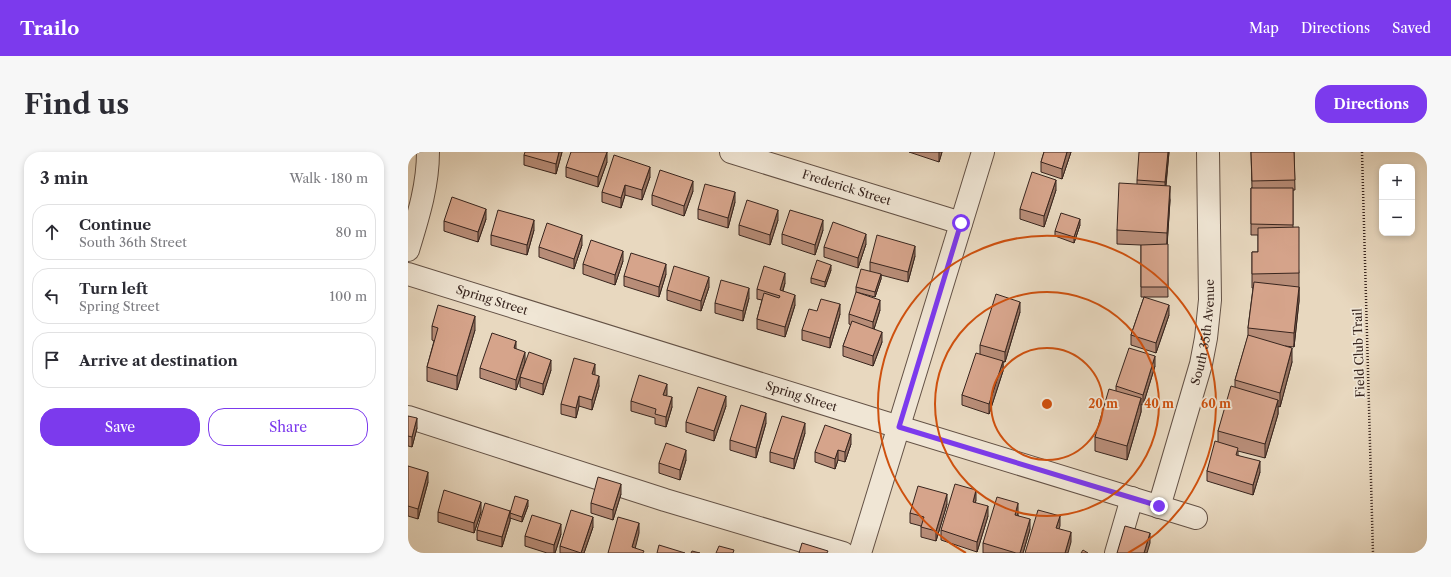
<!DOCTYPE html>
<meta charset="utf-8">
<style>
:root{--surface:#fff;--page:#f7f7f7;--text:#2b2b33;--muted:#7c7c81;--line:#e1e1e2;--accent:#7c3aed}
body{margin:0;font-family:"Libre Caslon Text",serif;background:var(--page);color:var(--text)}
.controls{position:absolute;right:12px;top:12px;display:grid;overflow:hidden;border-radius:8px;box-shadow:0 2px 6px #0003}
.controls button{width:36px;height:36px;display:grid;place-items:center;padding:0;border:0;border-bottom:1px solid var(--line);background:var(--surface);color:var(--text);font:20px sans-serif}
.stop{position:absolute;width:12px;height:12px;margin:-9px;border:3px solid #7c3aed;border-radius:50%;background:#fff}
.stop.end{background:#7c3aed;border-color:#fff;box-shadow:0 1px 4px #0008}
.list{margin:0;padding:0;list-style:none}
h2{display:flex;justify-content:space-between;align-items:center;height:52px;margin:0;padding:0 16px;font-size:17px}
h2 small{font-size:13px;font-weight:400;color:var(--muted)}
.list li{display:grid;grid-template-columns:26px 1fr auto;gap:12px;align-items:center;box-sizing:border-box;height:56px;margin:0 8px 8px;padding:0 8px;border:1px solid var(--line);border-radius:16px}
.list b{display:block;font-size:15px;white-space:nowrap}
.list p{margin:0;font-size:13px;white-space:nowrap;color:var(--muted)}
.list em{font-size:13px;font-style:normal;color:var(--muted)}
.actions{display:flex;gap:8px;padding:12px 16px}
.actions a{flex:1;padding:9px 0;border:1px solid var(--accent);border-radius:16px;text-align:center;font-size:14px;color:var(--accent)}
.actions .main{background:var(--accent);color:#fff}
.icon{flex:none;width:22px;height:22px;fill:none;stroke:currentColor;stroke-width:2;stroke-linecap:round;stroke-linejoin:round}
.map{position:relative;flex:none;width:1019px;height:401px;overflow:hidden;border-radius:16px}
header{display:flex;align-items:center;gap:24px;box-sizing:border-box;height:56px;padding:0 20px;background:var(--accent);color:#fff}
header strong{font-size:19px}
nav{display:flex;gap:22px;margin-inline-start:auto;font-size:14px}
.intro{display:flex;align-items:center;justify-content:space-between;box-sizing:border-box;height:96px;padding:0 24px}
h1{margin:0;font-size:28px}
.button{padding:10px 18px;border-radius:16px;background:var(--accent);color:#fff;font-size:14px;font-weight:700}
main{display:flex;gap:24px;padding:0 24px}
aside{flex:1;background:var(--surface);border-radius:16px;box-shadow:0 2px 6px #0003}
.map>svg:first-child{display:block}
</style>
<header>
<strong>Trailo</strong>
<nav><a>Map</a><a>Directions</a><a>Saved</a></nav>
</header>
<div class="intro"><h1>Find us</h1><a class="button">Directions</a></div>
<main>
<aside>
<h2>3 min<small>Walk · 180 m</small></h2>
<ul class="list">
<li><svg class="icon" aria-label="ahead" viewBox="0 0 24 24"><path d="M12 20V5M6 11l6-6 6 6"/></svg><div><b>Continue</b><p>South 36th Street</p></div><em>80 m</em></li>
<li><svg class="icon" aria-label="left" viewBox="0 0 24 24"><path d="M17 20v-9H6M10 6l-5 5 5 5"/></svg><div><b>Turn left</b><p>Spring Street</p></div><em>100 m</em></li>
<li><svg class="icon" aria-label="arrive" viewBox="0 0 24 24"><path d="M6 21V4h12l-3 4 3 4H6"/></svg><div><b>Arrive at destination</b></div></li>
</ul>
<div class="actions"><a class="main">Save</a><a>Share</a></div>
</aside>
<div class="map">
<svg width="1019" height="401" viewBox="0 0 1019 401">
<rect width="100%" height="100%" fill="#e8d8bf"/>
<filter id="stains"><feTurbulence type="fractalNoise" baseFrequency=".005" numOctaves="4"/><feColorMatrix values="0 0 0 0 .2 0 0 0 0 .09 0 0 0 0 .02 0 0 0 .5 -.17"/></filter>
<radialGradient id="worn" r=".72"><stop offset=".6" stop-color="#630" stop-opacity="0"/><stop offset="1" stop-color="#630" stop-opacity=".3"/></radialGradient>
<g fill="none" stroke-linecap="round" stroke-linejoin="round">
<defs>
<g id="minor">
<path id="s1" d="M323,0L553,71"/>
<path d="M0,98C10,65 20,34 20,0"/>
<path id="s2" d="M0,122L491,275L788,366"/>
<polyline points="0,265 257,348 435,401"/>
<path id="s3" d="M751,355L793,212L798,186L802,148L800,0"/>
<polyline points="452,401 575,0"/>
<polyline points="708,401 724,346"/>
</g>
</defs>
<use href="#minor" stroke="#645246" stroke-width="24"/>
<polyline stroke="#38251e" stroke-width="2.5" stroke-dasharray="1 2" stroke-linecap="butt" points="954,0 965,401"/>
<use href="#minor" stroke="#f0e6d5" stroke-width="22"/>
</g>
<g fill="#b88d78" stroke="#38251e">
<polygon points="154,0 148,22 116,13 116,3"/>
<polygon points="501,0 534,0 531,10"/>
<polygon points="636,0 663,0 654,27 633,20 633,10"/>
<polygon points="761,0 758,34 762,48 759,92 760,145 736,145 761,163 748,201 723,193 723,183 736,145 733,145 733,93 709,92 709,78 729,32 729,28"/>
<polygon points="843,0 886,0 887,38 885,38 885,75 891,121 891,149 886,195 877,194 884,210 872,255 870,254 870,262 857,306 830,299 830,303 852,320 845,343 799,329 799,319 810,290 810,279 827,235 827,228 840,184 840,176 845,136 844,136 844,100 850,100 850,83 843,83 843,36 844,36"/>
<polygon points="199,10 190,35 158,25 158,15"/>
<polygon points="242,25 234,48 217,43 213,56 194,50 194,40"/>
<polygon points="648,38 636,75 612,67 612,57"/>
<polygon points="285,39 276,64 244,53 244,43"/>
<polygon points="327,50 320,76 290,67 290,57"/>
<polygon points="78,67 70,90 36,79 36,69"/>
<polygon points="370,68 362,93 331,83 331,73"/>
<polygon points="672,73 666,91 647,84 647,79"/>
<polygon points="126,78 119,103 83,93 83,83"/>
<polygon points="415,78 407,103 374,92 374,82"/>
<polygon points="458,92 450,116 416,105 416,95"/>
<polygon points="174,93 166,117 131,105 131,95"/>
<polygon points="507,104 500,130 473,123 473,127 467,145 448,140 448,135 462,119 462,110"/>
<polygon points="215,109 207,133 175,122 175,112"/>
<polygon points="423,118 417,135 403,131 403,126"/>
<polygon points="258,122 251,145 216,134 216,124"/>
<polygon points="377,131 375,139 387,153 377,185 349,177 349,167 354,148 349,147 349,137"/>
<polygon points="301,135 293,159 259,148 259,138"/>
<polygon points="341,146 335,169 307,161 307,151"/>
<polygon points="472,158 466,177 474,190 465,214 435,204 435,194 443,173 441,172 441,162"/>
<polygon points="409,159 432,162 422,196 394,188 394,178"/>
<polygon points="612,160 597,210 595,210 595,219 581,262 554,253 554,243 572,202 572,193"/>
<polygon points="24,174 67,178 49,238 19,229 19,215 26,189 24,188"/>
<polygon points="108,197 117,210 143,218 135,243 112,235 112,225 114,219 108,238 72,226 72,216"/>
<polygon points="747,214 735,253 733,252 733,260 719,308 687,299 687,285 708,239 708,234"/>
<polygon points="187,222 186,223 191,234 184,258 171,254 168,266 153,262 153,252"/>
<polygon points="259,242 258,244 264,255 258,275 247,272 247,266 223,259 223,249"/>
<polygon points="318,254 306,289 278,280 278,270"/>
<polygon points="0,264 9,276 4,295 0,294"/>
<polygon points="358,271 348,306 322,298 322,288"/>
<polygon points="397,281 386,317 362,310 362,300"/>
<polygon points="443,292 437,310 430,308 427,317 407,310 407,300"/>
<polygon points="278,308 272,328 251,321 251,311"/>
<polygon points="0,314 20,330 10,367 0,364"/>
<polygon points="213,342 205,368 183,361 183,351"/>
<polygon points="568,348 567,350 580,364 569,400 533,388 533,378"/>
<polygon points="539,352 528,389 513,385 513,374 502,371 502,361"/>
<polygon points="120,354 114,370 102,366 102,369 94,395 69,388 69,378 102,359"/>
<polygon points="30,360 73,360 66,381 30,370"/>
<polygon points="610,361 610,363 622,377 615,401 575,401 575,391"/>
<polygon points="185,375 176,401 152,401 152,394"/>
<polygon points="153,382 147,401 139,401 117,394 117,384"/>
</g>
<g fill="#967361" stroke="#38251e">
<polygon points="151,0 154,0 148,22 148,12"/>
<polygon points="199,0 199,10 190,35 190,25"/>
<polygon points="531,0 534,0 531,10"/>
<polygon points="659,0 663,0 654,27 654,17"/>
<polygon points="760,0 761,0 757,40 757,30"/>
<polygon points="242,15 242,25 234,48 234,38"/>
<polygon points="648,28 648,38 636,75 636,64"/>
<polygon points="285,29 285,39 276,64 276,54"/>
<polygon points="217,33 217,43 213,56 213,46"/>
<polygon points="762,34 762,48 759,95 759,81"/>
<polygon points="327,40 327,50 320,76 320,66"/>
<polygon points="78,57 78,67 70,90 70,80"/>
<polygon points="370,58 370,68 362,93 362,83"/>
<polygon points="672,67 672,73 666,91 666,85"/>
<polygon points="126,68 126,78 119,103 119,93"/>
<polygon points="415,68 415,78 407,103 407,93"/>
<polygon points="458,82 458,92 450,116 450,106"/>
<polygon points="174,83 174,93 166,117 166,107"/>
<polygon points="507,94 507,104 500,130 500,120"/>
<polygon points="215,99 215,109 207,133 207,123"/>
<polygon points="258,112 258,122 251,145 251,135"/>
<polygon points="423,113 423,118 417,135 417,130"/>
<polygon points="377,121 377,131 372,147 372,138"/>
<polygon points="473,122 473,127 467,145 467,140"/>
<polygon points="301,125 301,135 293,159 293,149"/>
<polygon points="891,135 891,149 886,195 886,181"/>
<polygon points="341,136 341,146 335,169 335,159"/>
<polygon points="387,143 387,153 377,185 377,175"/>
<polygon points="472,148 472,158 465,180 465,170"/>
<polygon points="612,150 612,160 597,210 597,200"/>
<polygon points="432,152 432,162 422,196 422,186"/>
<polygon points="761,153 761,163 748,201 748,191"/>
<polygon points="67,164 67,178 49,238 49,224"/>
<polygon points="474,180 474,190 465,214 465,204"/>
<polygon points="108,189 108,199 106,196"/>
<polygon points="884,196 884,210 872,255 872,241"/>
<polygon points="117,200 117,210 108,238 108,228"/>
<polygon points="747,204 747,214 735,253 735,243"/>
<polygon points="143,208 143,218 135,243 135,232"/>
<polygon points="595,209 595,219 581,262 581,252"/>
<polygon points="187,212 187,222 184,232 184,222"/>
<polygon points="191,224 191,234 184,258 184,248"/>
<polygon points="259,232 259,242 255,253 255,243"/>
<polygon points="171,244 171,254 168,266 168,256"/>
<polygon points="318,244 318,254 306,289 306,279"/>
<polygon points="264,245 264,255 258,275 258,265"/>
<polygon points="733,246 733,260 719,308 719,294"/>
<polygon points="870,248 870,262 857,306 857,292"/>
<polygon points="358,261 358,271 348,306 348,296"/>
<polygon points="9,266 9,276 4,295 4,285"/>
<polygon points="397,271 397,281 386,317 386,307"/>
<polygon points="443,282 443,292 437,310 437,300"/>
<polygon points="278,298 278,308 272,328 272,318"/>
<polygon points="430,298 430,308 427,317 427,307"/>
<polygon points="852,309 852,320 845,343 845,333"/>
<polygon points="20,320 20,330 10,367 10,357"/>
<polygon points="213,332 213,342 205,368 205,358"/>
<polygon points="568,338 568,348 565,360 565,350"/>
<polygon points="539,342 539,352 528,389 528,379"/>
<polygon points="120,348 120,354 114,370 114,365"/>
<polygon points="73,350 73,360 66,381 66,371"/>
<polygon points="610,351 610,361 607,373 607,363"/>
<polygon points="580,354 580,364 569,400 569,390"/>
<polygon points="102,359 102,369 94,395 94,385"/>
<polygon points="652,364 652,374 648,386 648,376"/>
<polygon points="185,365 185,375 176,401 173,401"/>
<polygon points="622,367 622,377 615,401 612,401"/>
<polygon points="231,371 231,381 226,401 224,395"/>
<polygon points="153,372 153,382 147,401 146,401 146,393"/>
<polygon points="663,380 663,390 660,401 657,401"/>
<polygon points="742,381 742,391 739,401 736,401"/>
</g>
<g fill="#d6a48b" stroke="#38251e">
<polygon points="117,0 151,0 148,12 116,3"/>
<polygon points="163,0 199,0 190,25 158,15"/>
<polygon points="636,0 659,0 654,17 633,10"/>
<polygon points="731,0 760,0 757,30 729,28"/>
<polygon points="843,0 886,0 887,28 844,29"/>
<polygon points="206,3 242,15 234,38 217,33 213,46 194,40"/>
<polygon points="252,18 285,29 276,54 244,43"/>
<polygon points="624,20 648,28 636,64 612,57"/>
<polygon points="711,31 762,34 759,81 709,78"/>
<polygon points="297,32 327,40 320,66 290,57"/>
<polygon points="843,36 885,36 885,73 843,72"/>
<polygon points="44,45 78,57 70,80 36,69"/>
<polygon points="339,48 370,58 362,83 331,73"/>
<polygon points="90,58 126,68 119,93 83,83"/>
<polygon points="382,58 415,68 407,93 374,82"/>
<polygon points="653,61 672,67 666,85 647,79"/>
<polygon points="425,70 458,82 450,106 416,95"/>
<polygon points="139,71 174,83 166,107 131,95"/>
<polygon points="891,75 891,121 844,122 844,100 850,100 850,76"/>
<polygon points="469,83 507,94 500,120 462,110"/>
<polygon points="183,88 215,99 207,123 175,112"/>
<polygon points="760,92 760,135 733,135 733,93"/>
<polygon points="223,101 258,112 251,135 216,124"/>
<polygon points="409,108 423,113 417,130 403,126"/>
<polygon points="266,114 301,125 293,149 259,138"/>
<polygon points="356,114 377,121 372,138 387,143 377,175 349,167 356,141 371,146 372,144 349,137"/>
<polygon points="453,117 473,122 467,140 448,135"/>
<polygon points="313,128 341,136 335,159 307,151"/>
<polygon points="846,130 891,135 886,181 840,176"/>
<polygon points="448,140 472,148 465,170 441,162"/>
<polygon points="588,142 612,150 597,200 572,193"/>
<polygon points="736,145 761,153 748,191 723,183"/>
<polygon points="413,147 432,152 422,186 394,178 401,157 409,159"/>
<polygon points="30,153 67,164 49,224 19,215 30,176 24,174"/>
<polygon points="444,169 474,180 465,204 435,194"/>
<polygon points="84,181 108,189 106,196 117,200 108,228 72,216"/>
<polygon points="840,183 884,196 872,241 827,228"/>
<polygon points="721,196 747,204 735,243 708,234"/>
<polygon points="121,200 143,208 135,232 112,225"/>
<polygon points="568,201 595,209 581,252 554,243"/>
<polygon points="166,206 187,212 184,222 191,224 184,248 171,244 168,256 153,252"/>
<polygon points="231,223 259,232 255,243 264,245 258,265 247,262 248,257 223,249"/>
<polygon points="823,234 870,248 857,292 810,279"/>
<polygon points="290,235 318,244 306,279 278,270"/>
<polygon points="701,237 733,246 719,294 687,285"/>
<polygon points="333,253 358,261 348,296 322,288"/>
<polygon points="0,264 9,266 4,285 0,284"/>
<polygon points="374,264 397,271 386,307 362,300"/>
<polygon points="417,273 443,282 437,300 430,298 427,307 407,300"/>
<polygon points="807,289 830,296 828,303 852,309 845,333 799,319"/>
<polygon points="258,291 278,298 272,318 251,311"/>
<polygon points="0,314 20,320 10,357 0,354"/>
<polygon points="190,325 213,332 205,358 183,351"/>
<polygon points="547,332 568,338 565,350 580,354 569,390 533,378"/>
<polygon points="510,334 539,342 528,379 513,375 516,365 502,361"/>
<polygon points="36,338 73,350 66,371 30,360"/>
<polygon points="107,344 120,348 114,365 102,361"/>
<polygon points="589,345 610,351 607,363 622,367 612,401 608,401 575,391"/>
<polygon points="77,351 102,359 94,385 69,378"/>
<polygon points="163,358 185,365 173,401 152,394"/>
<polygon points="630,358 652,364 648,376 663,380 657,401 617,401"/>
<polygon points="124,363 153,372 146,393 117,384"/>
<polygon points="210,365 231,371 224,395 236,399 235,401 200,401"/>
<polygon points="717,374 742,381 736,401 709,401"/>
<polygon points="394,391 420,399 419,401 391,401"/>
<polygon points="251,393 277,401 249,401"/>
<polygon points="311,394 326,398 325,401 308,401"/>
<polygon points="675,398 680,401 673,401"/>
<polygon points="284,399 292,401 283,401"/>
</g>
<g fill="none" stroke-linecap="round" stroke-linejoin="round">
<polyline stroke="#7c3aed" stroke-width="5" points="553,71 491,275 751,354"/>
</g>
<g fill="none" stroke="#ce510f" stroke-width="2">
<circle cx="639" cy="252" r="56"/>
<circle cx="639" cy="252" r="112"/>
<path d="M558 401A169 169 0 1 1 720 401"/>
</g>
<g text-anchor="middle" stroke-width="3.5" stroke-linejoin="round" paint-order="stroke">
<g font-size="12" fill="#38251e" stroke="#f0e6d5">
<text dy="4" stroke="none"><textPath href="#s1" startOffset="121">Frederick Street</textPath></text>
<text dy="4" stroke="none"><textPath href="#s2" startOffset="88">Spring Street</textPath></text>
<text dy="4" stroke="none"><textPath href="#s3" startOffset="181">South 35th Avenue</textPath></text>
<text transform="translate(951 201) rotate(-92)" y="4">Field Club Trail</text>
<text dy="4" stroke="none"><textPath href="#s2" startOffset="412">Spring Street</textPath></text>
</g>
</g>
<circle cx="639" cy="252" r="6" fill="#ce510f" stroke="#f0e6d5" stroke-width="2"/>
<g font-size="12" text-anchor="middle" font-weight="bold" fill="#ce510f" stroke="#f0e6d5" stroke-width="3.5" stroke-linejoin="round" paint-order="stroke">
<text x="695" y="256">20 m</text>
<text x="751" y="256">40 m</text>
<text x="808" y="256">60 m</text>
</g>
<rect width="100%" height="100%" filter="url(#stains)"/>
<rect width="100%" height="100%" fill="url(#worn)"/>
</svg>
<div class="controls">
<button>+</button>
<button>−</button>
</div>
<div class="stop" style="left:553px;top:71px"></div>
<div class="stop end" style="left:751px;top:354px"></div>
</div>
</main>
